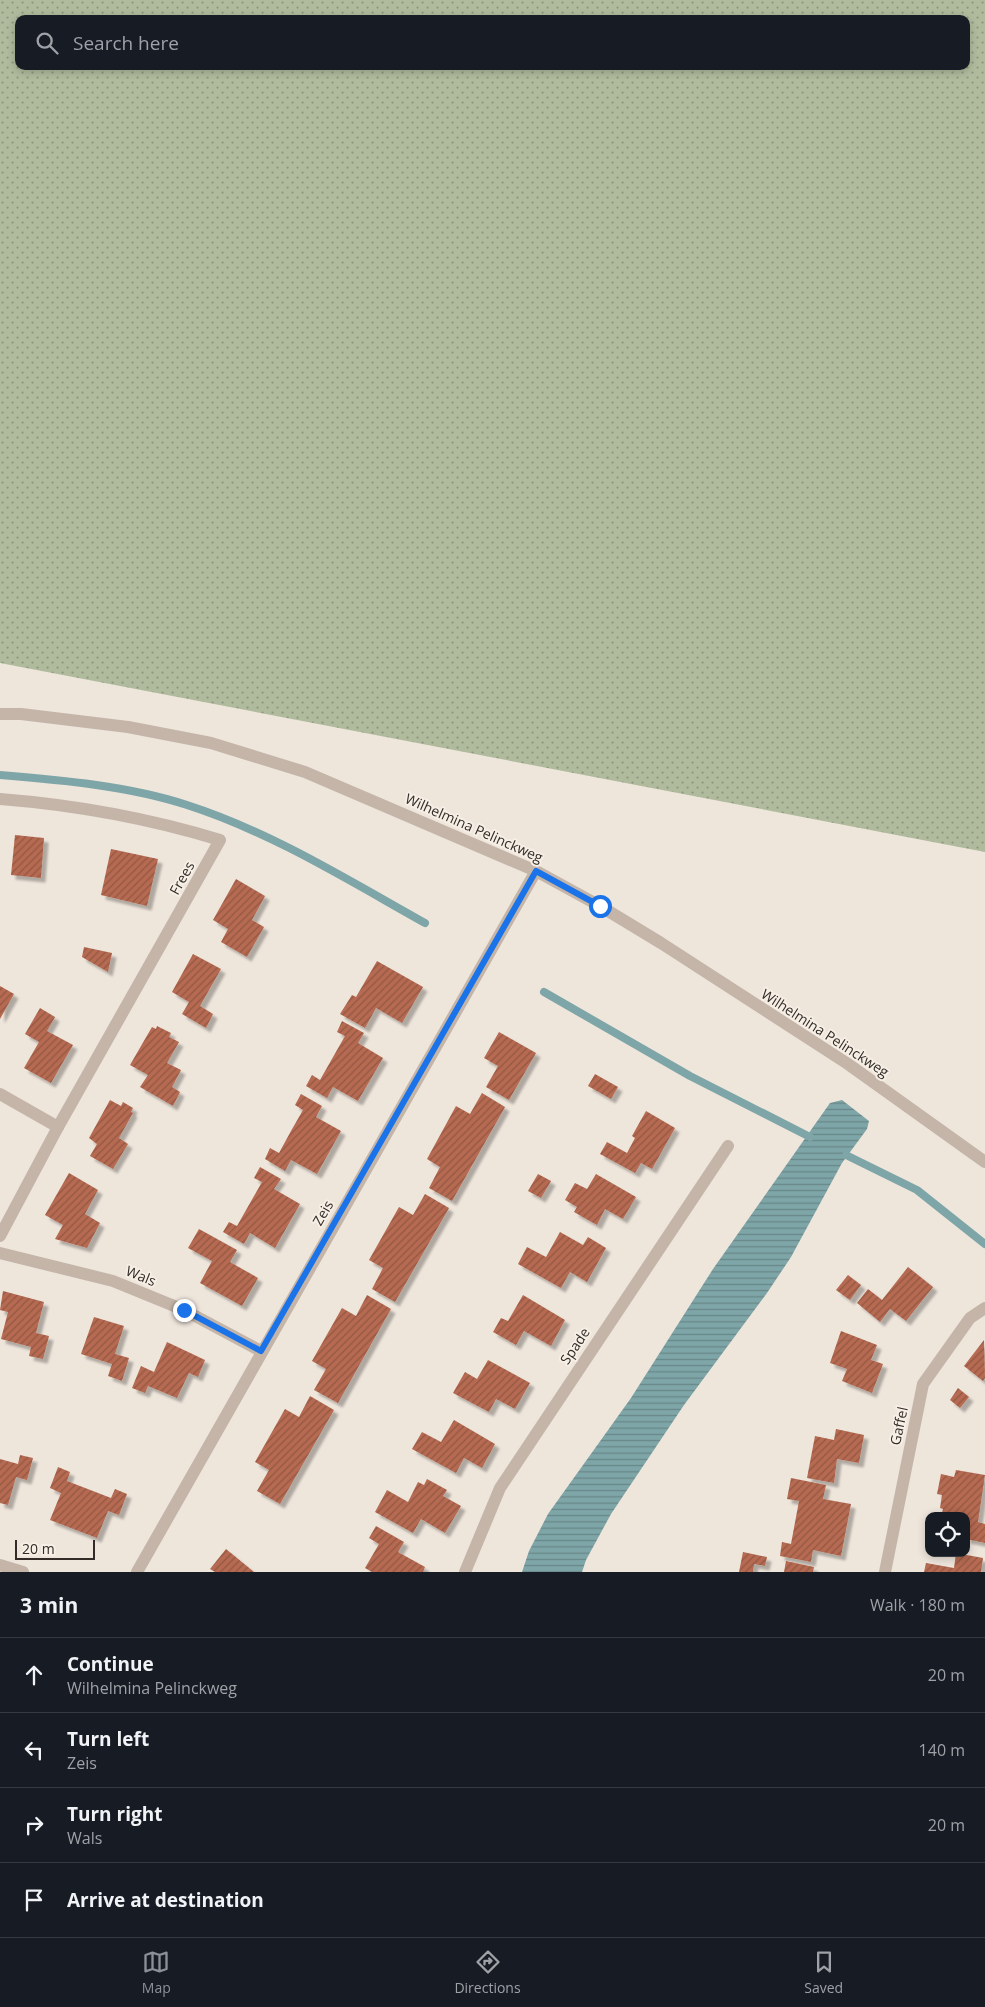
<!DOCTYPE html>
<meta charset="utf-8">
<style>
:root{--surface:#171b24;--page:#242831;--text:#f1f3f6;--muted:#9ea1a6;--line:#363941;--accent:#8c9099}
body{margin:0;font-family:"Open Sans",sans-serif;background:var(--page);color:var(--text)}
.controls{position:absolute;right:15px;bottom:15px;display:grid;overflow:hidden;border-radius:10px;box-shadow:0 2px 8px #0003}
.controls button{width:45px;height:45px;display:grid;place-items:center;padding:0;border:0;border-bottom:1px solid var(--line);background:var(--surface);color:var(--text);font:25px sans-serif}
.scale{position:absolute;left:15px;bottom:12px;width:80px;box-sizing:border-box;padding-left:5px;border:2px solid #322b27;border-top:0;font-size:14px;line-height:18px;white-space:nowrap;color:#322b27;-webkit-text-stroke:4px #f6efe6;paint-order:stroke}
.stop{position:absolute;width:15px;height:15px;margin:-11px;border:4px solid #1a73e8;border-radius:50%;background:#fff}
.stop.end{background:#1a73e8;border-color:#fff;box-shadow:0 1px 5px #0008}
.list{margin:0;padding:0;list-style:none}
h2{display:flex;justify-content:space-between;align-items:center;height:65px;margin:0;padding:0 20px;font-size:21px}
h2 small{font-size:16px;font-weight:400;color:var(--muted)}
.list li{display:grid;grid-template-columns:32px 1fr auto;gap:15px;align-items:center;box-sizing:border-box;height:75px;padding:0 20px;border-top:1px solid var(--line)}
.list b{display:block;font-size:19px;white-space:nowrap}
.list p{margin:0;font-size:16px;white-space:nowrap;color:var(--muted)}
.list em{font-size:16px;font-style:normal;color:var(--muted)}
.icon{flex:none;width:28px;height:28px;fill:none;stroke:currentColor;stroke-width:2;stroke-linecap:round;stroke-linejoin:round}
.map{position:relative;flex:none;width:985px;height:1572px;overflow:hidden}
.search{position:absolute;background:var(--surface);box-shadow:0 2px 8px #0003;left:15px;right:15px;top:15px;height:55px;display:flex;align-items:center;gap:12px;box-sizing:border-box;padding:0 18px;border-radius:10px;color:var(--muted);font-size:19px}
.sheet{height:365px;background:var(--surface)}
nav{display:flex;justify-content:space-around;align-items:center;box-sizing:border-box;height:70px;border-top:1px solid var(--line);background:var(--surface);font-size:14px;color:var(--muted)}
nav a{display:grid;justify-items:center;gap:2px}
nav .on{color:var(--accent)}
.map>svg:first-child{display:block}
</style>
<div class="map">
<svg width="985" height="1572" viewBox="0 0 985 1572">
<defs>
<pattern id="grass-dots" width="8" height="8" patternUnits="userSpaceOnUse" patternTransform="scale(1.25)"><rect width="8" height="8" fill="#b0bb9d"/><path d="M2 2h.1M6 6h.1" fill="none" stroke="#909880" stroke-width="1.8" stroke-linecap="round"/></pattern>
<pattern id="water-rules" width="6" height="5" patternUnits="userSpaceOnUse" patternTransform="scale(1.25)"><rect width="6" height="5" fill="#7ea5a7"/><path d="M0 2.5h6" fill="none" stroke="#688788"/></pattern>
<pattern id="building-hatch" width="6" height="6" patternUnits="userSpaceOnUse" patternTransform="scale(1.25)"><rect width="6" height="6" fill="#b56a51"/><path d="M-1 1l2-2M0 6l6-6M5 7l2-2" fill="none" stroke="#945743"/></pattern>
<filter id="shadow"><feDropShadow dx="4.5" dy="4.5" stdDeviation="1" flood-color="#0004"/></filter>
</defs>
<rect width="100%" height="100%" fill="#eee5db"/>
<path fill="url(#grass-dots)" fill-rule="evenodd" d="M0,0H985V852L0,663ZM19,19H966V66H19Z"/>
<polygon fill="url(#water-rules)" points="842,1100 869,1121 867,1129 842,1163 791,1257 767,1293 684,1405 611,1514 586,1560 582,1572 522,1572 529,1551 548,1514 631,1398 713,1269 830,1103"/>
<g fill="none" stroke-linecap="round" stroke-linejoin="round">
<g stroke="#7ea5a7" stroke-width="8">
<path d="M0,775C61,780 129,786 187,805C271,832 348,880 425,923"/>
<polyline points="544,992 690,1076 810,1137"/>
<polyline points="846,1155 917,1190 985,1244"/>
</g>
</g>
<g fill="url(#building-hatch)" filter="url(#shadow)">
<polygon points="15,835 44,838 41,878 11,875"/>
<polygon points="111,849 158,859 147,906 101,895"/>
<polygon points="236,879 265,896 252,920 264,927 247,957 221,942 228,929 213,920"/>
<polygon points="84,947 112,953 108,972 82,957"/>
<polygon points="193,954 221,969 200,1006 213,1014 206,1028 182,1014 189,1002 172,992"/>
<polygon points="377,961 423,987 402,1023 376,1008 365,1028 340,1014 352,995 356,997"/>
<polygon points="0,986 14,994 0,1019"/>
<polygon points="40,1008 55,1017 47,1031 73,1045 51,1083 24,1068 39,1042 25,1034"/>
<polygon points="342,1021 364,1033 358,1043 383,1058 358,1101 333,1087 327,1098 306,1086 312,1075 320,1080 345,1036 337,1032"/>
<polygon points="157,1026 171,1033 169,1037 179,1042 167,1063 181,1070 172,1087 180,1092 173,1106 140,1087 148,1075 130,1065 152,1027 156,1029"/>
<polygon points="499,1032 536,1053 509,1100 486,1087 498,1066 484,1058"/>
<polygon points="595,1074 618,1087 611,1099 588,1086"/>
<polygon points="482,1093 505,1107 452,1201 429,1188 440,1167 427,1159 456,1106 470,1114"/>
<polygon points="301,1094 322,1106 316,1117 341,1131 317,1174 291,1160 285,1171 265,1159 270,1148 279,1153 291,1131 303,1110 295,1105"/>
<polygon points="110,1100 121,1106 123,1102 133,1108 131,1112 133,1113 119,1138 128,1144 113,1169 90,1156 97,1144 89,1138"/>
<polygon points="646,1111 675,1128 652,1169 641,1163 635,1173 600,1154 607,1142 627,1153 635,1138 632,1136"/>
<polygon points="260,1167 281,1179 274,1189 300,1204 275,1248 250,1233 244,1244 223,1232 229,1222 237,1226 262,1182 254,1178"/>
<polygon points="69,1173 98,1190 85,1214 100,1223 87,1248 55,1239 63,1225 45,1215"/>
<polygon points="538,1174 551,1181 541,1198 528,1191"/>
<polygon points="596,1174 636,1197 623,1219 605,1209 597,1225 574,1212 577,1207 565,1200 575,1183 587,1189"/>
<polygon points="425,1194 449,1208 395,1302 372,1289 383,1268 369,1260 399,1207 413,1215"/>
<polygon points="199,1229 237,1250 230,1262 258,1278 242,1306 200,1283 212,1261 188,1248"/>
<polygon points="560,1232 583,1245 588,1237 606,1248 587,1282 570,1272 561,1288 518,1264 527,1247 546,1257"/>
<polygon points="908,1267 933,1287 906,1321 890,1309 880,1322 857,1303 868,1289 882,1300"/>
<polygon points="848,1275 861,1285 850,1300 836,1290"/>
<polygon points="3,1291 44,1302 36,1333 49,1336 43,1359 29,1356 31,1347 1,1339 8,1312 0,1310"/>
<polygon points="367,1295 391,1309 338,1403 314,1390 326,1369 312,1361 342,1308 356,1316"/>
<polygon points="523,1295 565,1320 551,1346 524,1331 516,1345 493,1332 501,1318 508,1321"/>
<polygon points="94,1317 124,1326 115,1354 129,1358 122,1381 108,1376 112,1364 81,1354"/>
<polygon points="841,1331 877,1345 871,1360 883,1364 872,1393 842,1381 847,1369 830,1363"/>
<polygon points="984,1340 985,1378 983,1381 964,1366"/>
<polygon points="167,1342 205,1360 198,1377 189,1373 177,1398 148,1386 145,1393 132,1388 141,1366 154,1372"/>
<polygon points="488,1360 530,1383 515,1409 496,1399 489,1412 453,1393 465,1372 477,1379"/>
<polygon points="958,1388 969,1397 960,1408 950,1400"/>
<polygon points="310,1396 334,1410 280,1504 257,1491 269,1470 255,1462 285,1409 299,1417"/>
<polygon points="454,1420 495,1444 482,1468 464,1458 456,1473 412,1449 422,1432 441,1442"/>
<polygon points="836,1429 864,1435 859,1463 837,1459 834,1483 807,1478 815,1436 834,1440"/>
<polygon points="20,1455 33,1458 27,1480 16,1477 8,1505 0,1503 0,1459 18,1464"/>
<polygon points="58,1467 70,1472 67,1481 111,1498 115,1489 127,1494 119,1515 108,1511 97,1538 50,1520 61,1493 50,1488"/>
<polygon points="956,1470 985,1475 978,1522 985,1524 985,1543 966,1539 966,1516 941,1516 943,1509 940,1508 942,1495 937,1494 941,1474 954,1477"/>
<polygon points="791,1478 826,1485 823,1499 851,1504 841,1556 813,1550 811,1562 780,1556 782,1542 791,1544 799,1501 787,1499"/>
<polygon points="427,1479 447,1490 443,1496 461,1506 445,1533 421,1519 413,1533 375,1512 387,1490 408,1502 418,1482 424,1485"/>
<polygon points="376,1526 404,1542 398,1552 425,1567 423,1572 372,1572 365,1568 379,1544 369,1538"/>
<polygon points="226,1549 254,1572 215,1572 210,1569"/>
<polygon points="743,1552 767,1557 765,1566 754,1564 753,1572 739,1572"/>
<polygon points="956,1553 983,1558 981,1572 924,1572 926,1563 954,1568"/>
<polygon points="786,1561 814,1567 813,1572 784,1572"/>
</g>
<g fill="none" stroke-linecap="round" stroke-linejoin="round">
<g stroke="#c4b5a8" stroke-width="12">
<polyline points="0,714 21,714 128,727 211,743 305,772 536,871 600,906 661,943 848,1064 985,1162"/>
<path d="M0,799C76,805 148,818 220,840L58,1127L0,1236"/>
<polyline points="0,1094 58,1127"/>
<polyline points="0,1253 113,1281 184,1310 261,1351"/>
<polyline points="0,1565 23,1572"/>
<polyline points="137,1572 536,871"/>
<polyline points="465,1572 500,1488 728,1146"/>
<polyline points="885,1572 923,1384 970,1318 985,1308"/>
</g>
</g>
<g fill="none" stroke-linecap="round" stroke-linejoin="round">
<polyline stroke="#1a73e8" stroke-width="6" points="184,1310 261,1351 536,871 600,906"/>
</g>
<g text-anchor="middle" stroke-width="4" stroke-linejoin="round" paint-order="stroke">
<g font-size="14" fill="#322b27" stroke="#f6efe6">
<text transform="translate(474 828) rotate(24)" y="5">Wilhelmina Pelinckweg</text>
<text transform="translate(182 878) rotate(-61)" y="5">Frees</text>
<text transform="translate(825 1033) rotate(33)" y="5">Wilhelmina Pelinckweg</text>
<text transform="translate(323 1213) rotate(-60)" y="5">Zeis</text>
<text transform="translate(141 1276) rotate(22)" y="5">Wals</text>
<text transform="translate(575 1346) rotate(-56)" y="5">Spade</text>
<text transform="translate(899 1426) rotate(-78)" y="5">Gaffel</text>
</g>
</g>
</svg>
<div class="controls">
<button><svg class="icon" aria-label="locate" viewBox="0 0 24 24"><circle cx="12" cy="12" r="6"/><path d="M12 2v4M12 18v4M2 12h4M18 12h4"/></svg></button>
</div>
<div class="scale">20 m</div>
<div class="stop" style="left:600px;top:906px"></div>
<div class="stop end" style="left:184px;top:1310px"></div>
<div class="search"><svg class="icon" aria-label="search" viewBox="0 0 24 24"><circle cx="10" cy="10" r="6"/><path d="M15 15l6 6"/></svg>Search here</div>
</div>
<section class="sheet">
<h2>3 min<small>Walk · 180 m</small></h2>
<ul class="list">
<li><svg class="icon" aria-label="ahead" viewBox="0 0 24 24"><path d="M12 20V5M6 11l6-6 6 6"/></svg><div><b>Continue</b><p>Wilhelmina Pelinckweg</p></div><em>20 m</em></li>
<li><svg class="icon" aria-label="left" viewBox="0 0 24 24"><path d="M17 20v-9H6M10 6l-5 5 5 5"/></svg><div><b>Turn left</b><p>Zeis</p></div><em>140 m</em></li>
<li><svg class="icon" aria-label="right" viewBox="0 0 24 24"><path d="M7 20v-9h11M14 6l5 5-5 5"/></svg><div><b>Turn right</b><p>Wals</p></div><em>20 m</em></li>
<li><svg class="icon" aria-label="arrive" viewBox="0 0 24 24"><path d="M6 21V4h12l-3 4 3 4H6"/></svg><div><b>Arrive at destination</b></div></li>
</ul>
</section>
<nav>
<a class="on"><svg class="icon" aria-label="map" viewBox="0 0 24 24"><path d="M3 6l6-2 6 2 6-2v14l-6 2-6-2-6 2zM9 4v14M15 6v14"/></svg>Map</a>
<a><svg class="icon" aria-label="directions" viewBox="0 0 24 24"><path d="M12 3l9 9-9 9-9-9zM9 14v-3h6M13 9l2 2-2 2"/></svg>Directions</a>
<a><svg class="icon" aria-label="saved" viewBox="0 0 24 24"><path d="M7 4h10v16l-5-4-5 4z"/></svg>Saved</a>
</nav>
